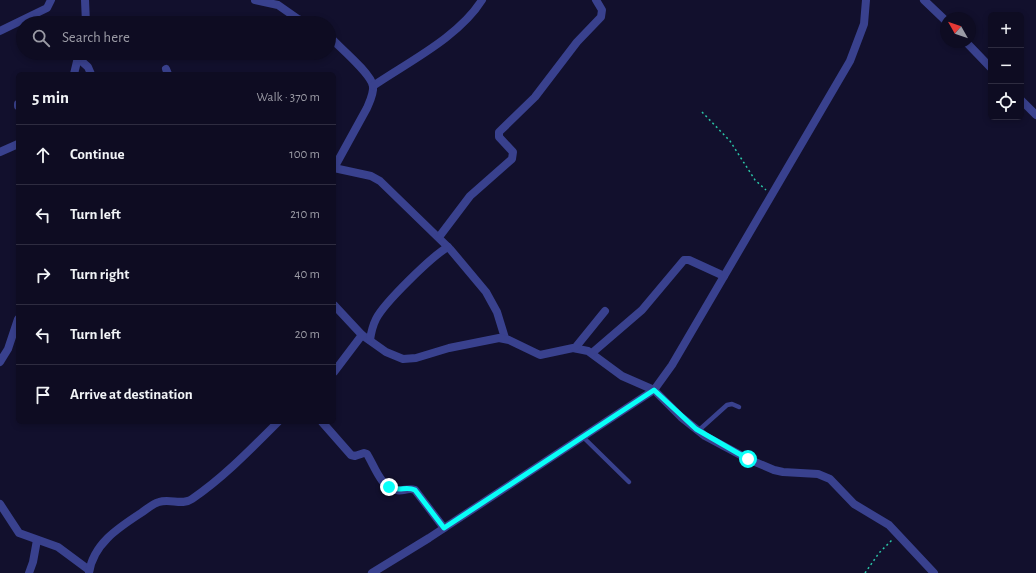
<!DOCTYPE html>
<meta charset="utf-8">
<style>
:root{--surface:#0e0c22;--page:#17152a;--text:#f1f3f6;--muted:#9b9ba5;--line:#2e2c40}
body{margin:0;font-family:"Alegreya Sans",sans-serif;background:var(--page);color:var(--text)}
.controls{position:absolute;right:12px;top:12px;display:grid;overflow:hidden;border-radius:6px;box-shadow:0 2px 6px #0003}
.controls button{width:36px;height:36px;display:grid;place-items:center;padding:0;border:0;border-bottom:1px solid var(--line);background:var(--surface);color:var(--text);font:20px sans-serif}
.compass{position:absolute;left:940px;top:12px;width:36px;height:36px;border-radius:50%;background:var(--surface);box-shadow:0 2px 6px #0003;rotate:310deg}
.stop{position:absolute;width:12px;height:12px;margin:-9px;border:3px solid #09fff8;border-radius:50%;background:#fff}
.stop.end{background:#09fff8;border-color:#fff;box-shadow:0 1px 4px #0008}
.list{margin:0;padding:0;list-style:none}
h2{display:flex;justify-content:space-between;align-items:center;height:52px;margin:0;padding:0 16px;font-size:17px}
h2 small{font-size:13px;font-weight:400;color:var(--muted)}
.list li{display:grid;grid-template-columns:26px 1fr auto;gap:12px;align-items:center;box-sizing:border-box;height:60px;padding:0 16px;border-top:1px solid var(--line)}
.list b{display:block;font-size:15px;white-space:nowrap}
.list em{font-size:13px;font-style:normal;color:var(--muted)}
.icon{flex:none;width:22px;height:22px;fill:none;stroke:currentColor;stroke-width:2;stroke-linecap:round;stroke-linejoin:round}
.map{position:relative;flex:none;width:1036px;height:573px;overflow:hidden}
.search{position:absolute;background:var(--surface);box-shadow:0 2px 6px #0003;left:16px;top:16px;width:320px;height:44px;display:flex;align-items:center;gap:10px;box-sizing:border-box;padding:0 14px;border-radius:22px;color:var(--muted);font-size:15px}
.panel{position:absolute;background:var(--surface);box-shadow:0 2px 6px #0003;left:16px;top:72px;width:320px;height:352px;border-radius:6px}
.map>svg:first-child{display:block}
</style>
<div class="map">
<svg width="1036" height="573" viewBox="0 0 1036 573">
<rect width="100%" height="100%" fill="#12102d"/>
<g fill="none" stroke-linecap="round" stroke-linejoin="round">
<g stroke="#2bc5a7" stroke-width="1.5" stroke-dasharray="2 3" stroke-linecap="butt">
<polyline points="702,112 730,141 755,180 766,190"/>
<polyline points="865,573 879,553 893,539"/>
</g>
<g stroke="#39418e" stroke-width="4.5">
<polyline points="698,431 727,405 732,404 739,407"/>
<polyline points="583,437 629,482"/>
</g>
<g stroke="#39418e" stroke-width="8">
<polyline points="85,0 86,23"/>
<polyline points="255,0 278,5 298,19 309,23"/>
<polyline points="0,31 47,8 51,0"/>
<path d="M329,36C339,47 371,73 373,86C374,93 370,101 367,108L334,168"/>
<polyline points="78,58 88,67 91,74"/>
<polyline points="166,69 168,74"/>
<polyline points="74,74 79,53"/>
<path d="M373,86C408,62 459,37 482,0"/>
<polyline points="18,104 18,106"/>
<polyline points="0,152 18,144"/>
<polyline points="334,168 371,176 380,181 450,249 486,292 497,312 505,338"/>
<polyline points="439,237 470,196 512,159 513,152 499,137 499,132 535,97 577,42 601,17 602,10 596,0"/>
<polyline points="334,305 362,335 386,352 403,359 416,358 449,348 499,338 509,340 540,355 573,348 588,351 622,376 654,390 681,417 705,436 748,459 774,470 783,472 818,474 830,479 854,504 889,525 934,573"/>
<path d="M370,340C371,333 373,325 376,319C384,303 432,256 448,247"/>
<polyline points="575,348 605,311"/>
<polyline points="592,353 642,310 684,260 689,260 724,276"/>
<polyline points="0,362 8,349 18,319"/>
<polyline points="334,372 362,335"/>
<path d="M322,422L351,455L355,456L364,453L367,454C375,467 380,486 396,490C403,492 408,487 415,490L444,528"/>
<polyline points="0,504 19,533 58,547 89,570"/>
<polyline points="29,573 33,562 37,540"/>
<path d="M89,573C93,544 118,528 141,513C147,509 152,504 159,502C170,498 182,506 192,499C223,478 251,449 278,422"/>
<polyline points="372,573 429,538 654,390 672,365 850,61 864,24 866,0"/>
</g>
<g stroke="#39418e" stroke-width="8">
<polyline points="924,0 946,21"/>
<polyline points="966,42 991,68"/>
<polyline points="1021,100 1036,115"/>
</g>
</g>
<g fill="none" stroke-linecap="round" stroke-linejoin="round">
<path stroke="#09fff8" stroke-width="5" d="M389,487C399,492 406,486 415,490L444,528L654,390L696,429L748,459"/>
</g>
</svg>
<div class="controls">
<button>+</button>
<button>−</button>
<button><svg class="icon" aria-label="locate" viewBox="0 0 24 24"><circle cx="12" cy="12" r="6"/><path d="M12 2v4M12 18v4M2 12h4M18 12h4"/></svg></button>
</div>
<svg class="compass" viewBox="-18 -18 36 36"><path d="M0-13l5 13h-10z" fill="#e53935"/><path d="M0 13l5-13h-10z" fill="#9b9ba5"/></svg>
<div class="stop" style="left:748px;top:459px"></div>
<div class="stop end" style="left:389px;top:487px"></div>
<div class="search"><svg class="icon" aria-label="search" viewBox="0 0 24 24"><circle cx="10" cy="10" r="6"/><path d="M15 15l6 6"/></svg>Search here</div>
<section class="panel">
<h2>5 min<small>Walk · 370 m</small></h2>
<ul class="list">
<li><svg class="icon" aria-label="ahead" viewBox="0 0 24 24"><path d="M12 20V5M6 11l6-6 6 6"/></svg><div><b>Continue</b></div><em>100 m</em></li>
<li><svg class="icon" aria-label="left" viewBox="0 0 24 24"><path d="M17 20v-9H6M10 6l-5 5 5 5"/></svg><div><b>Turn left</b></div><em>210 m</em></li>
<li><svg class="icon" aria-label="right" viewBox="0 0 24 24"><path d="M7 20v-9h11M14 6l5 5-5 5"/></svg><div><b>Turn right</b></div><em>40 m</em></li>
<li><svg class="icon" aria-label="left" viewBox="0 0 24 24"><path d="M17 20v-9H6M10 6l-5 5 5 5"/></svg><div><b>Turn left</b></div><em>20 m</em></li>
<li><svg class="icon" aria-label="arrive" viewBox="0 0 24 24"><path d="M6 21V4h12l-3 4 3 4H6"/></svg><div><b>Arrive at destination</b></div></li>
</ul>
</section>
</div>
